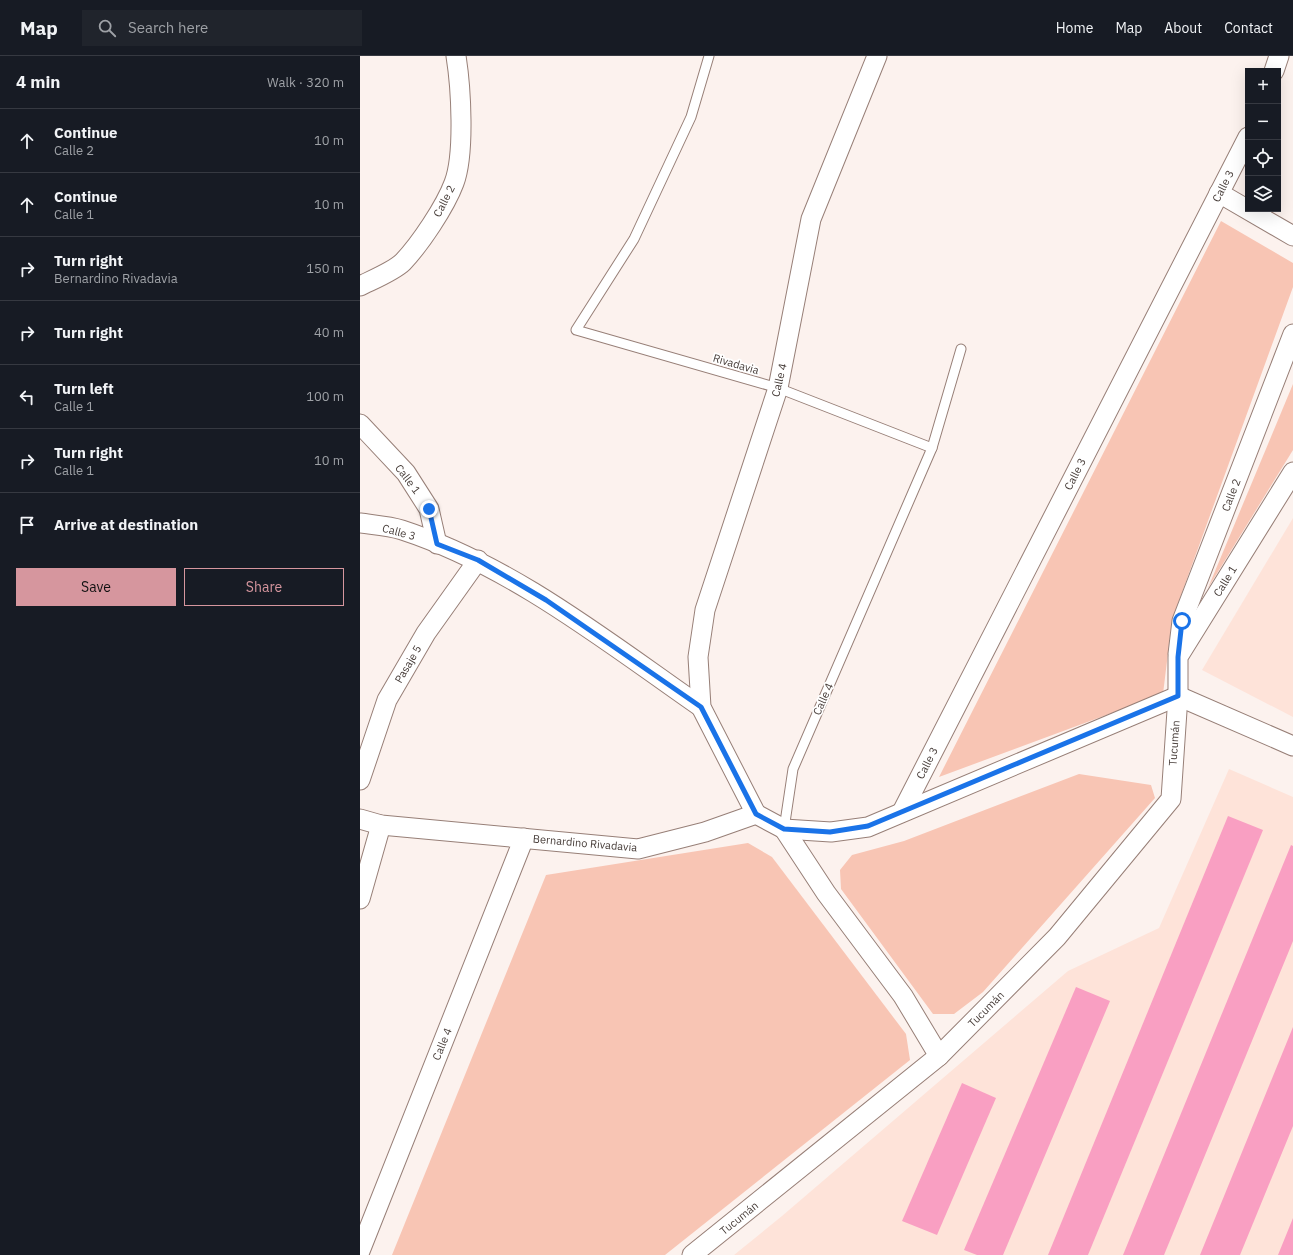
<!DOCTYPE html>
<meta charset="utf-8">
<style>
:root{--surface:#171b24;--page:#20242c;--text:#f1f3f6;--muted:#9ea1a6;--line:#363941;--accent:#d6969e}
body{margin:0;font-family:"IBM Plex Sans",sans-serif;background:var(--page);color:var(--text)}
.controls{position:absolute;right:12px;top:12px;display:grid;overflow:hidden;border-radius:0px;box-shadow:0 4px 16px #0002}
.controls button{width:36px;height:36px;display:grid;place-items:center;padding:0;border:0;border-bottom:1px solid var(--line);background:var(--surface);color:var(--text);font:20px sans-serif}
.stop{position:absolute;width:12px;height:12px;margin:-9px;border:3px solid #1a73e8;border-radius:50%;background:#fff}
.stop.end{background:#1a73e8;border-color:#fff;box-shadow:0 1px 4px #0008}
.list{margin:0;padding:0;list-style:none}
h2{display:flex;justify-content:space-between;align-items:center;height:52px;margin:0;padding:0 16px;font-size:17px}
h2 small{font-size:13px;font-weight:400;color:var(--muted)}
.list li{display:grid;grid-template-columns:26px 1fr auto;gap:12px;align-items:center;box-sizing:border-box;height:64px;padding:0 16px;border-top:1px solid var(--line)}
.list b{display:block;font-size:15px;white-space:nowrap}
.list p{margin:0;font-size:13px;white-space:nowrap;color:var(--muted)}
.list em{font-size:13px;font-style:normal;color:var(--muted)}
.actions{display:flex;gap:8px;padding:12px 16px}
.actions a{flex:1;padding:9px 0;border:1px solid var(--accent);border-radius:0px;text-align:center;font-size:14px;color:var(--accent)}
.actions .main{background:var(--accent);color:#111}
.icon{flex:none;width:22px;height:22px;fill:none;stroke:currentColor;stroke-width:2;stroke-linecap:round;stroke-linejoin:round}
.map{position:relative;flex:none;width:933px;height:1199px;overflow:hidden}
header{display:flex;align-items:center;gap:24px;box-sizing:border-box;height:56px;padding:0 20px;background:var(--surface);border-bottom:1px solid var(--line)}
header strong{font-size:19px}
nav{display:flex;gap:22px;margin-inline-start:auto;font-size:14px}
.search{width:280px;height:36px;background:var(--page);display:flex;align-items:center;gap:10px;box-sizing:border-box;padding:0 14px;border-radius:0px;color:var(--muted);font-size:15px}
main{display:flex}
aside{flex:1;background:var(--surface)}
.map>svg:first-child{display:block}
</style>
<header>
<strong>Map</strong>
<div class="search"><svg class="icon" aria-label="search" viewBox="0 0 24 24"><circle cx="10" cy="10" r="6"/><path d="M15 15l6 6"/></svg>Search here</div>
<nav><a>Home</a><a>Map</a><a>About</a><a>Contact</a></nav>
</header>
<main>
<aside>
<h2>4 min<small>Walk · 320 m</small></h2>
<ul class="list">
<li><svg class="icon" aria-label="ahead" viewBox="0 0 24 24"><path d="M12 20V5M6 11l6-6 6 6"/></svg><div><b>Continue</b><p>Calle 2</p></div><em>10 m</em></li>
<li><svg class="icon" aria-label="ahead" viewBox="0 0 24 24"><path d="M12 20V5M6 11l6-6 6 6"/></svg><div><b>Continue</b><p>Calle 1</p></div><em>10 m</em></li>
<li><svg class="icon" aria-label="right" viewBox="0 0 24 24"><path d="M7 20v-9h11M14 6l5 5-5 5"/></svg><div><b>Turn right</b><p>Bernardino Rivadavia</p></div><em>150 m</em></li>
<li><svg class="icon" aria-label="right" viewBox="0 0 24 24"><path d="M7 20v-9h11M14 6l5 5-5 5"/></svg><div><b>Turn right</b></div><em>40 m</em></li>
<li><svg class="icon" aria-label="left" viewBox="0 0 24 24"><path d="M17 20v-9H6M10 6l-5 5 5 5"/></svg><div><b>Turn left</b><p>Calle 1</p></div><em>100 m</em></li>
<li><svg class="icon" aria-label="right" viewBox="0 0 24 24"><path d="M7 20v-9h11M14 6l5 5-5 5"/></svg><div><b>Turn right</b><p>Calle 1</p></div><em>10 m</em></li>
<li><svg class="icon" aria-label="arrive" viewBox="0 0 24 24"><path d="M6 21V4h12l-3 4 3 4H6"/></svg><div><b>Arrive at destination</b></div></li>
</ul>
<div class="actions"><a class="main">Save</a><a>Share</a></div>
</aside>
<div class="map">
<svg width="933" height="1199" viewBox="0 0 933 1199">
<rect width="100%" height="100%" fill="#fcf2ee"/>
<g fill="#fee3d9">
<polygon points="933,462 933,661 842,614"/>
<polygon points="869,713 933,741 933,1199 374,1199 422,1160 708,915 799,872"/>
</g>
<g fill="#f8c5b4">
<polygon points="861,165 933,207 933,231 812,564 803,638 579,721"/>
<polygon points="933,328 933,394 848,532"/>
<polygon points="719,718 791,729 795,742 623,936 594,958 573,958 481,833 480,814 492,799 544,785"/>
<polygon points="388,787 412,801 546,978 550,1004 305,1199 32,1199 186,819"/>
</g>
<g fill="#f99fc2">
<polygon points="868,760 903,774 728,1199 688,1199"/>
<polygon points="931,789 933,790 933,885 804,1199 763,1199"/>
<polygon points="716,931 750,945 643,1199 617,1199 604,1194"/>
<polygon points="933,971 933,1070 880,1199 840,1199"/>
<polygon points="602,1027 636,1042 577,1179 542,1165"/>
<polygon points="933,1162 933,1199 918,1199"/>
</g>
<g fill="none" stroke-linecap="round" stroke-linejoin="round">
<defs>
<g id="lane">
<polyline points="349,0 331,61 274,183 216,274 418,332 572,392"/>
<polyline points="424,773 433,713 572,392 601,293"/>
</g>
<g id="street">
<polyline points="914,15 919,0"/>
<polyline points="859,137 933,180"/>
<path d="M0,230C12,224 34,215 43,206C60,188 85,151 94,127C105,98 101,31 96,0"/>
<polyline points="0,368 46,417 69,453 77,488"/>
<path d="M0,467C14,469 29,470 42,474C152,510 246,585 341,651"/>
<polyline points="818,598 822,565 933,278"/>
<polyline points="0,724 27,644 66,577 118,504"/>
<polyline points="542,756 888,81"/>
<polyline points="396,758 341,651 338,601 345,554 418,332 451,163 517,0"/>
<polyline points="0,763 21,769 278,793 345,776 396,758 424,773 471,776 508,771 818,640 933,690"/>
<polyline points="424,773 466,837 543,940 579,1000"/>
<polyline points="0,843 21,769"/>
<polyline points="0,1195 164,782"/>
<polyline points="332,1199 579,1000 697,881 811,743 818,640 818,601 933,416"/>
</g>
</defs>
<use href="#lane" stroke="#977f77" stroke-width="11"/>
<use href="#street" stroke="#977f77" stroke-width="21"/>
<use href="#lane" stroke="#fff" stroke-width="9"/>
<use href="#street" stroke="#fff" stroke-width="19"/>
</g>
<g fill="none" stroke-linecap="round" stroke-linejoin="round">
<polyline stroke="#1a73e8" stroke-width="5" points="69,453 77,488 118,504 186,544 341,651 396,758 424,773 470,776 508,770 818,640 818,601 822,565"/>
</g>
<g text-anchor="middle" stroke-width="3.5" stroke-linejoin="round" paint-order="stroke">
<g font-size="11" fill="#453b37" stroke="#fff">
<text transform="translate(863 130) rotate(-63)" y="4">Calle 3</text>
<text transform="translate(84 145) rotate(-63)" y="4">Calle 2</text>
<text transform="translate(376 308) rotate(16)" y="4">Rivadavia</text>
<text transform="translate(419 324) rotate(-77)" y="4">Calle 4</text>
<text transform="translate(715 418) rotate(-63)" y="4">Calle 3</text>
<text transform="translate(48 423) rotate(53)" y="4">Calle 1</text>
<text transform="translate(871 439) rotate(-69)" y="4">Calle 2</text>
<text transform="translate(39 476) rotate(15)" y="4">Calle 3</text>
<text transform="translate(865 525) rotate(-58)" y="4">Calle 1</text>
<text transform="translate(48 608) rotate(-60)" y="4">Pasaje 5</text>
<text transform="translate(463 643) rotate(-66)" y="4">Calle 4</text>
<text transform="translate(814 687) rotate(-86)" y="4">Tucumán</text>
<text transform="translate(567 707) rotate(-63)" y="4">Calle 3</text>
<text transform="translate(225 787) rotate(5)" y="4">Bernardino Rivadavia</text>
<text transform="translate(626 953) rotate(-45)" y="4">Tucumán</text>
<text transform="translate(82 988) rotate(-68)" y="4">Calle 4</text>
<text transform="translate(379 1162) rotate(-39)" y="4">Tucumán</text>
</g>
</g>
</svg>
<div class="controls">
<button>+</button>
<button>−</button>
<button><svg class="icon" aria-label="locate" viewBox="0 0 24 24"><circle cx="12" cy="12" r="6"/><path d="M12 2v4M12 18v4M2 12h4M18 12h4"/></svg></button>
<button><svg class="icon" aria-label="layers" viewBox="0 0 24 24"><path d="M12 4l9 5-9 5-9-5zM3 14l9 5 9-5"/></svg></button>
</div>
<div class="stop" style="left:822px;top:565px"></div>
<div class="stop end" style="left:69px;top:453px"></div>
</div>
</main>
